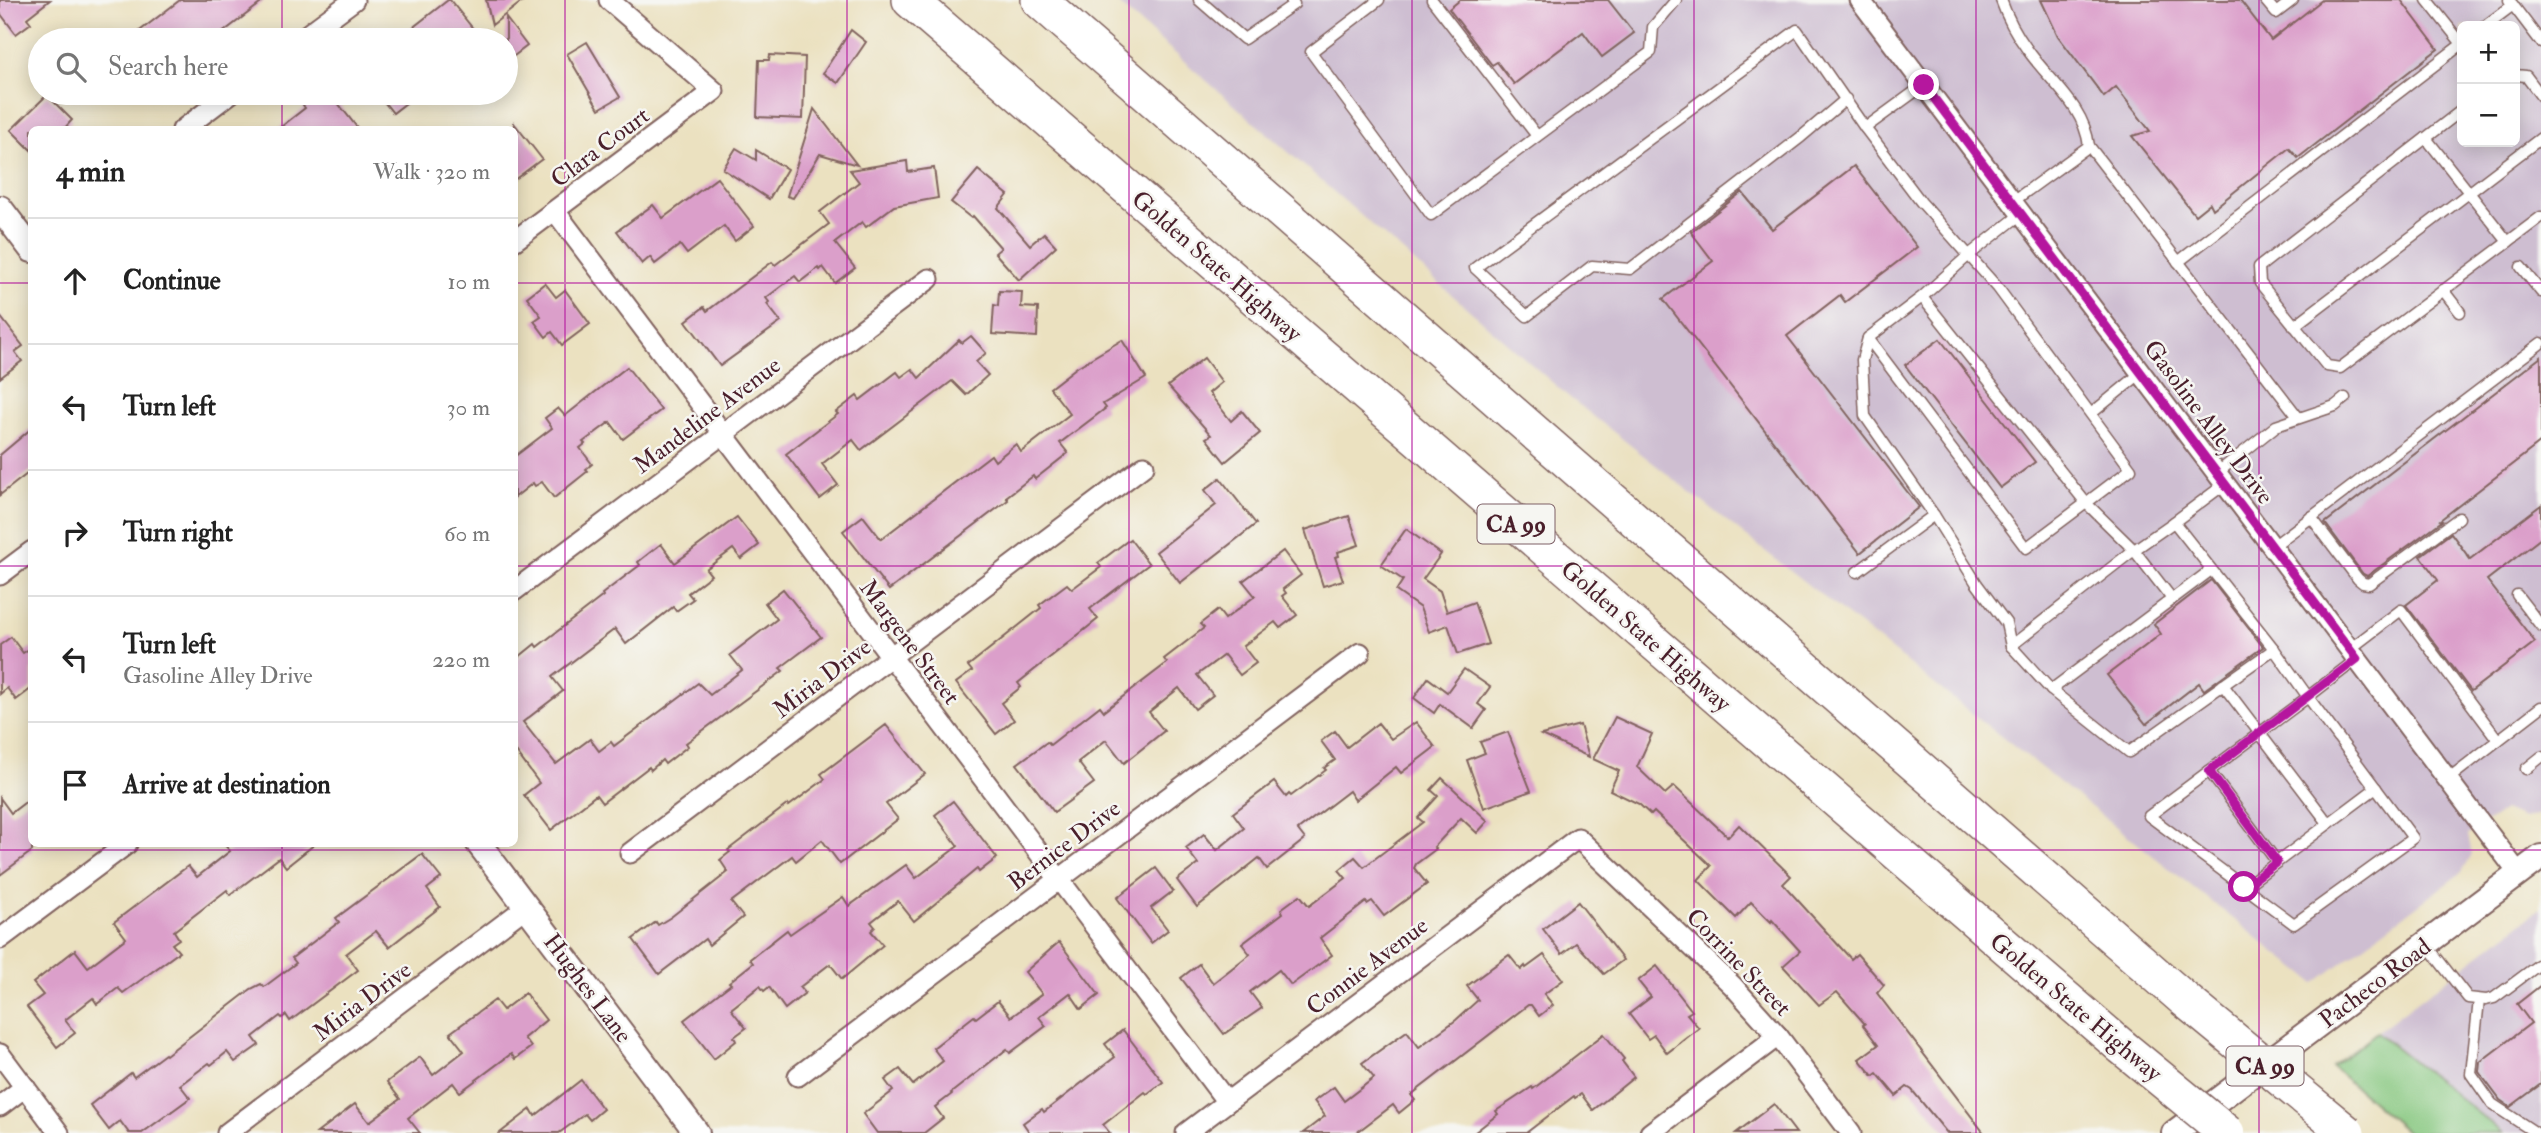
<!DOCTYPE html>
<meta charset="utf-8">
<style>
:root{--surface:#fff;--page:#f2f2f2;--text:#222;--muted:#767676;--line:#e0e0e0}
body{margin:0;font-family:"IM FELL Double Pica",serif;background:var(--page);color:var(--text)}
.controls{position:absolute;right:21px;top:21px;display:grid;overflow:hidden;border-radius:10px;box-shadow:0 4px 18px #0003}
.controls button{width:63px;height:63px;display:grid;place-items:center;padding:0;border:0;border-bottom:2px solid var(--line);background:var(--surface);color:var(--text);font:35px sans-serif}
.stop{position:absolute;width:21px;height:21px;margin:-16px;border:5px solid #b5179e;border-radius:50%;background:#fff}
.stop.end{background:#b5179e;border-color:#fff;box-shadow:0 2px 7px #0008}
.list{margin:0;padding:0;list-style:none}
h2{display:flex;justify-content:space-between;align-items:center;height:91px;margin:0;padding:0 28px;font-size:30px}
h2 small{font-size:23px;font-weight:400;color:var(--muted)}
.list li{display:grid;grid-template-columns:46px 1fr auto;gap:21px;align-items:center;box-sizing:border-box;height:126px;padding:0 28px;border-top:2px solid var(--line)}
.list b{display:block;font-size:26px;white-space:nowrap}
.list p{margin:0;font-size:23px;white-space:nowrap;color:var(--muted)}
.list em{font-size:23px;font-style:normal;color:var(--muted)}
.icon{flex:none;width:38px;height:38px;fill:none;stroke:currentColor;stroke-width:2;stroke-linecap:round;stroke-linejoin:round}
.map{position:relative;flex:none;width:2541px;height:1133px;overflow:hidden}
.search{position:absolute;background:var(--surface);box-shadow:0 4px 18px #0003;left:28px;top:28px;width:490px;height:77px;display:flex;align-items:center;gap:18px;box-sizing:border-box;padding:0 24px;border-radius:38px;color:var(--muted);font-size:26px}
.panel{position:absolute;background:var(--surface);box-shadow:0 4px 18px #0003;left:28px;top:126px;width:490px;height:721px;border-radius:10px}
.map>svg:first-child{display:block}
</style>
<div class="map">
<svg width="2541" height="1133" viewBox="0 0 2541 1133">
<rect width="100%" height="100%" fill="#f6f6f2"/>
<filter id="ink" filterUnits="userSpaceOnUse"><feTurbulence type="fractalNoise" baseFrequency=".0143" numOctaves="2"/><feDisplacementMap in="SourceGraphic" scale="14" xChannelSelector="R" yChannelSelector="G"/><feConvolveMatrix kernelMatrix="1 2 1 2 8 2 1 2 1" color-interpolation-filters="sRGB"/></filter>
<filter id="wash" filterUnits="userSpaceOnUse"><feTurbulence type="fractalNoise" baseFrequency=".00686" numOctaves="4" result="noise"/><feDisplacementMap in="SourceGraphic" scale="28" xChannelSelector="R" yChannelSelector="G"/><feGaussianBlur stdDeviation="1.57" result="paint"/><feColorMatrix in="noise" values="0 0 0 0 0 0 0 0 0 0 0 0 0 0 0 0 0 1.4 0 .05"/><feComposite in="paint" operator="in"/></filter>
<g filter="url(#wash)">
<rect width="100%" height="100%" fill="#ebe1c0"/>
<g fill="#cebed1" fill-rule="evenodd">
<path d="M1114,0H2541V814L2523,818L2504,810L2468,835L2472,854L2462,872L2315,983L1569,397ZM2462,26H2515V142H2462Z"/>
<polygon points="2541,908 2541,1133 2503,1133 2377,1032"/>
</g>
<polygon fill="#86c77f" stroke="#687355" stroke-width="2" points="2377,1032 2503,1133 2408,1133 2332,1067"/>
<g id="blocks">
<g fill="#db9fca">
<polygon points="0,0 50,0 27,18 31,23 16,34 0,13"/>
<polygon points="180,0 265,0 213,40 128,40"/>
<polygon points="448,0 450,0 482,40 420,40 411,29"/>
<polygon points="486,0 524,0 492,25"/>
<polygon points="1460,0 1608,0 1634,33 1602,57 1583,32 1514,84 1497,62 1492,65 1449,9"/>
<polygon points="2041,0 2240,0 2271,40 2322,0 2401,0 2438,49 2298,158 2289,148 2213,209 2210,203 2195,215 2132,136 2150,131 2116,87 2104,97 2058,36"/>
<polygon points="506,18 527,46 506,62"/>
<polygon points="851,30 866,42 838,83 823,73"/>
<polygon points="587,42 620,97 599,109 567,54"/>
<polygon points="770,55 805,57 803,119 757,117 759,60 769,60"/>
<polygon points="319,93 330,93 359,130 277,130 305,108 303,105"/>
<polygon points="377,93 419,93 393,113"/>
<polygon points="47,95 72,120 63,130 32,130 32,151 11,130"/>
<polygon points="814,109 857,165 820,154 793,198 787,196"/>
<polygon points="514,123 542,159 514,180"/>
<polygon points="736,148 756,160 756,150 787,169 769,199 723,169"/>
<polygon points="907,161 908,172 934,168 938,198 894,206 866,227 862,222 835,243 855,268 835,283 823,267 820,270 818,268 800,282 795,276 766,298 769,302 767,304 781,322 720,366 686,321 704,307 707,311 772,262 775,265 829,224 820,212 859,182 850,170"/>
<polygon points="1854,166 1917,247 1845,302 1840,295 1787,336 1919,507 1860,553 1663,299 1713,261 1691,232 1742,192 1772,229"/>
<polygon points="978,170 1008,195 998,208 1030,245 1044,233 1056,246 1019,280 995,253 1001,248 973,216 971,218 951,202"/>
<polygon points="717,178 754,226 735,241 724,226 687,254 680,245 655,264 650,257 642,264 617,231 653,205 663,218"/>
<polygon points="545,283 556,297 565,290 590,324 562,345 552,332 546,337 534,321 541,316 527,297"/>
<polygon points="999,291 1022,292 1021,307 1038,308 1037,337 992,334 994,305 998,306"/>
<polygon points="0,316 23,346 15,352 22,361 0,378"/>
<polygon points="971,336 986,353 976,362 988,375 966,395 952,381 861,450 853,440 822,464 838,485 820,499 786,454 838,414 836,412 857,396 860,400 897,372 901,377 912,369 919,378 959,340 962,343"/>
<polygon points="1940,339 2035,462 2000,488 1905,365"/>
<polygon points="1122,340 1146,378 1103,404 1106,408 1060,443 1068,453 1035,479 1033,476 1006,497 1008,500 889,590 843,531 863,516 881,539 991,455 995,461 1016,444 1021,452 1070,414 1050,388 1077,367"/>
<polygon points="2541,357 2541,442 2440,520 2442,521 2367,576 2363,574 2325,523"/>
<polygon points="1204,358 1222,382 1209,393 1231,421 1242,411 1260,433 1225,462 1206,438 1211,435 1168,386"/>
<polygon points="627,367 661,410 623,439 610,422 583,442 585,444 580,448 592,464 586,469 588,471 554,498 542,482 535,486 533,483 514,498 514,457 552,428 545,418 558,408 565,416"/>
<polygon points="32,428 32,470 0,495 0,455"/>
<polygon points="1220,478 1256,524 1180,583 1156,552 1216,505 1205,490"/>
<polygon points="2541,505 2541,538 2487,580 2535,642 2471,691 2406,605 2438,580 2420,556 2451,533 2470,559"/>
<polygon points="1349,516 1359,545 1338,552 1339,556 1335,557 1343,580 1323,586 1305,530"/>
<polygon points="737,517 759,545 741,559 733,549 706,569 711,575 688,593 693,599 676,611 673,607 626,644 615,629 552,677 563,691 523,722 556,764 590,739 599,751 611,742 614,746 698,683 710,695 742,670 730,655 777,619 765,603 783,589 821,637 780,668 783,671 686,743 688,746 665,764 662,760 651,770 649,767 602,803 596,795 551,830 524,795 539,783 514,749 514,661 535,644 537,647 603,596 602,594 640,565 638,562 661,544 675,563"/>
<polygon points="1406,529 1441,554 1423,579 1440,591 1447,612 1474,602 1488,644 1458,654 1448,625 1429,632 1420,608 1396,591 1403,580 1381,565"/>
<polygon points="1130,539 1149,564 1090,609 1098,619 1018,683 1021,687 1001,703 1014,720 996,734 956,683 972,671 968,666 1041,608 1039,605 1067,584 1072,589 1101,567 1098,563"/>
<polygon points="1283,551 1301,575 1283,589 1286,593 1282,596 1297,615 1280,628 1275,622 1243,646 1256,663 1240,675 1224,655 1197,675 1213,695 1195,709 1179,688 1149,712 1164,731 1124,763 1106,740 1078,762 1094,783 1054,812 1017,764 1047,742 1050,745 1100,706 1104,711 1167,663 1164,659 1204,628 1200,624 1218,610 1225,619 1255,596 1243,581"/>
<polygon points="2211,580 2263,647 2204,690 2199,683 2146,724 2107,675 2161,634 2154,624"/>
<polygon points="11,637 23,653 32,647 32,688 16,700 7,688 0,694 0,645"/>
<polygon points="1464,669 1490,687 1478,704 1486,710 1473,728 1440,704 1434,713 1414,698 1428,678 1447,692"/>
<polygon points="1615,717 1652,734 1637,767 1665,794 1674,786 1728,837 1739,825 1791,876 1783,884 1851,959 1857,954 1884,985 1877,993 1984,1133 1947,1133 1912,1090 1907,1087 1896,1096 1877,1073 1873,1076 1859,1059 1878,1045 1863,1025 1865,1024 1837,992 1819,1005 1783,966 1800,951 1772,920 1771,922 1751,902 1736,918 1698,880 1711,866 1706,861 1654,812 1651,815 1639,804 1610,790 1619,771 1593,759"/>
<polygon points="1416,722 1435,747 1401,773 1396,767 1355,800 1349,791 1298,830 1305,839 1267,869 1259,858 1197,907 1177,880 1198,864 1186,848 1204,834 1217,850 1244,828 1233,813 1274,782 1286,797 1289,794 1291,796 1326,770 1324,768 1335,760 1321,741 1335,731 1347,747 1378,723 1391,739"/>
<polygon points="886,725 925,774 886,804 898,819 840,864 822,840 796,861 792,856 731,902 743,917 709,945 705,939 659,974 633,939 656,922 658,925 671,917 728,872 720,860 730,852 728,850 788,804 789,806 825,779 821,774"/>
<polygon points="1580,725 1589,757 1541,735"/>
<polygon points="1508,732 1531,791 1484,808 1467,760 1485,753 1480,742"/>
<polygon points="1442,778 1488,821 1477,833 1461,818 1434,847 1436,849 1416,864 1414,868 1427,884 1384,916 1372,901 1367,904 1366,902 1320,938 1332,955 1291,985 1279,970 1250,992 1262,1008 1224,1034 1181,978 1199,964 1213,983 1250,954 1242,944 1283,913 1281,909 1300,895 1309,906 1346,878 1339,870 1355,857 1364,867 1423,822 1418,818 1438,796 1431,790"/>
<polygon points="32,797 32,851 0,875 0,798 11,813"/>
<polygon points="953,801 997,858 979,872 977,869 914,921 898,901 871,922 875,927 871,931 883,945 842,979 830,964 800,987 805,993 785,1009 769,987 764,991 760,986 731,1009 746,1028 734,1037 736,1041 714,1059 684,1020 731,984 729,982 753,963 750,959 787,930 790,934 843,897 849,906 906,865 916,878 958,846 935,815"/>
<polygon points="224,844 315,844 286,867 279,858 230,895 227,890 174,931 179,939 172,944 179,952 123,993 118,988 97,1004 93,998 65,1020 75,1033 57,1047 27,1007 43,995 33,983 75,950 88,967 126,938 114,922 188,866 197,877 230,851"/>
<polygon points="422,854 441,878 427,889 440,907 389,947 376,931 346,954 358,970 290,1021 286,1015 282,1018 280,1016 253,1037 259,1045 235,1062 227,1052 211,1065 209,1063 180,1085 190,1098 142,1133 129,1133 120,1121 109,1130 90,1105 131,1073 134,1077 165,1054 166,1055 251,989 261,984 264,987 296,963 292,958 339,922 336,918"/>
<polygon points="1156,868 1173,891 1151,908 1168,930 1151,943 1117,898"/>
<polygon points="1578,902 1623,960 1604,974 1576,943 1562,954 1543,929"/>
<polygon points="1059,942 1099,995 1081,1009 1070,993 1039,1017 1046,1026 1010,1053 1007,1049 951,1093 952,1094 935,1107 943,1118 924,1133 877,1133 863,1114 893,1091 885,1080 900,1069 913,1085 943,1061 933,1048 974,1016 976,1018 998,1001 1011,1017 1042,994 1025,972"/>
<polygon points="1509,955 1521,970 1525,966 1526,968 1544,955 1563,980 1544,994 1553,1005 1539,1016 1531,1005 1528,1005 1411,1095 1415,1100 1399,1113 1393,1105 1356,1133 1303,1133 1325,1116 1314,1101 1334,1087 1344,1101 1374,1078 1362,1063 1407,1031 1419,1047 1456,1020 1478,1000 1467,986"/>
<polygon points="1657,966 1692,1011 1687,1014 1699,1028 1667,1053 1654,1035 1648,1039 1629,1014 1651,997 1638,981"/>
<polygon points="2541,985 2541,1084 2510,1107 2500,1100 2479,1072 2480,1062 2531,1023 2517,1004"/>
<polygon points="525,993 546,1020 524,1038 531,1047 515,1059 511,1054 460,1092 453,1083 408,1118 420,1133 317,1133 355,1104 369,1122 400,1099 387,1082 420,1057 433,1075 464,1051 450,1033 495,1000 503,1010"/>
<polygon points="1123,1030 1163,1082 1147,1094 1145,1092 1103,1125 1110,1133 1030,1133 1023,1123 1042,1109 1044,1112 1115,1057 1105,1044"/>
<polygon points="1604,1034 1624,1059 1622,1061 1634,1077 1612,1095 1593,1110 1581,1094 1575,1098 1574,1096 1526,1133 1474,1133 1498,1114 1496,1111 1532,1087 1533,1089"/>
<polygon points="581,1080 603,1109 590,1120 585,1114 559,1133 500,1133 531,1109 535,1116"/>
<polygon points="1774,1104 1796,1133 1736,1133"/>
</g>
</g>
</g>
<g filter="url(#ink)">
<use href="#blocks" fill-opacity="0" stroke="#82635f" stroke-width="2"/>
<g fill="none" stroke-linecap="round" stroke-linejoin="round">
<defs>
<g id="service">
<polyline points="1199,0 1244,39 1294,4 1291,0"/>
<polyline points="1379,0 1311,52 1431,215 1651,52 1653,27 1676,0"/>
<polyline points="1432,0 1537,136"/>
<path d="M2001,0C2007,17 2016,34 2027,49C2049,81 2084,105 2089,146"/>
<polyline points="2265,0 2276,13 2293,0"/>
<polyline points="2509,0 2541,42"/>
<polyline points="2485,26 2513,5"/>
<polyline points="2515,75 2526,76 2541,96"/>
<polyline points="1924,85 1865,128 1921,202 1998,288 2131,469 2086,503 2134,550 2174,522 2274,649 2308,697 2357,659"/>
<polyline points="1846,99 1801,137 1630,269 1592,266 1527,316 1475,268 1797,30 1865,128"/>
<polyline points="2462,110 2259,267 2260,283 2327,366 2340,368 2541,217"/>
<polyline points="2426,138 2508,242"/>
<polyline points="2012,202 2089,146 2298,417"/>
<polyline points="2178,262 2462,44 2427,0"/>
<polyline points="2521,267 2541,292"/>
<polyline points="2443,290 2460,312"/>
<polyline points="1922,297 2086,503 2026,548 1868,338 1922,297 1969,255 2021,214"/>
<polyline points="2294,326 2541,138"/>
<polyline points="1868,338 1862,360 1865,416 1934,515 1977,584 2006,623 2011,646"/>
<polyline points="2092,413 2141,373"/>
<polyline points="2217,473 2276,426 2335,406 2345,398"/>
<polyline points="2311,517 2358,579 2363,583 2369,584 2459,518"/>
<polyline points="2174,522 2225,484"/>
<polyline points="2272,547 2541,343"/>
<polyline points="1857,572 1934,515"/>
<polyline points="2517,595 2541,626"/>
<polyline points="2172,599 2134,550 2011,646 2051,690 2129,752 2274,649"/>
<polyline points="2350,649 2401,610 2498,740"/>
<polyline points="2223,685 2328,823"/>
<polyline points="2051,690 2211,570"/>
<polygon points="2308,697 2413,838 2294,924 2149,816"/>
<polyline points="2526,769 2541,757"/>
<polyline points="2209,771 2277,862"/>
<polyline points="2448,779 2541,707"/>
<polyline points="2244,887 2376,788"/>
<polyline points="2426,944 2468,998 2486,1000 2494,998 2541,963"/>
<polyline points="2479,1000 2471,1074 2492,1104 2536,1133"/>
</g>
<g id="minor">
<polyline points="1860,0 2519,874"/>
<polyline points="300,40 354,0"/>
<polyline points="182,130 231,93"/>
<polyline points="555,211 1227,1102"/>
<polyline points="514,241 714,91 609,0"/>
<polyline points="0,575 32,551"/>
<polyline points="514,591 929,279"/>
<polyline points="630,853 1144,466"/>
<polyline points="0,939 127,844"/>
<polyline points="0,1054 59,1133"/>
<polyline points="798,1076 1360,653"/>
<polyline points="0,1106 25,1087"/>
<polyline points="227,1133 526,907"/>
<polyline points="1186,1133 1578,838 1733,986 1778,1036 1851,1133"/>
<polyline points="1650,1133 1778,1036"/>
</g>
<g id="tertiary">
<polyline points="0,208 32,250"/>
<polyline points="479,844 697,1133"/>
<polyline points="2174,1133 2541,857"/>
</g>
<g id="motorway">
<polyline points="910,0 2122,1047"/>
<polyline points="1039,0 2184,999"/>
</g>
</defs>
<use href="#service" stroke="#82635f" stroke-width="13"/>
<use href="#minor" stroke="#82635f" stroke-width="23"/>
<use href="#tertiary" stroke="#82635f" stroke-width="28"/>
<use href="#motorway" stroke="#82635f" stroke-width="38"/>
<use href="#service" stroke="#fff" stroke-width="10"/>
<use href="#minor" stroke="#fff" stroke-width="19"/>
<use href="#tertiary" stroke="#fff" stroke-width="24"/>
<use href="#motorway" stroke="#fff" stroke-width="35"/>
<defs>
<g id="motorway-bridge">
<polyline points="2184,999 2347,1133"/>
<polyline points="2122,1047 2227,1133"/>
</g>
</defs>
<use href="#motorway-bridge" stroke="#82635f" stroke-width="38" stroke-linecap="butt"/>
<use href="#motorway-bridge" stroke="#fff" stroke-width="35"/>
</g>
</g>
<g fill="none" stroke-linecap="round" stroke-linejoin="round" filter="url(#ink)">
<polyline stroke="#b5179e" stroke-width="9" points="1924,85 2357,659 2209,771 2277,862 2244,887"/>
</g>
<path fill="none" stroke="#b5179e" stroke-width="2" stroke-opacity="0.55" d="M282,0V40M565,0V1133M847,0V1133M1129,0V1133M1412,0V1133M1694,0V1133M1976,0V1133M2259,0V1133M282,93V130M0,283H32M514,283H2541M0,566H32M514,566H2541M282,844V1133M0,850H2541"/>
<g text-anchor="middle" stroke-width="5" stroke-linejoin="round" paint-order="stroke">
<g fill="#f6f6f2" stroke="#7e6067" stroke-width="2">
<rect x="1477.5" y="504.5" width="77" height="39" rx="5"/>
<rect x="2226.5" y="1046.5" width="77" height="39" rx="5"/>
</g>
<g font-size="23" font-weight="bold" fill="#4a1f2b">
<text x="1516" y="532">CA 99</text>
<text x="2265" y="1074">CA 99</text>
</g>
<g font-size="24" fill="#4a1f2b" stroke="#f6f6f2">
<text transform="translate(600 147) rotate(-37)" y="8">Clara Court</text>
<text transform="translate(1217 266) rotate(41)" y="8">Golden State Highway</text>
<text transform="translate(707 415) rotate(-37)" y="8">Mandeline Avenue</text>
<text transform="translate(2209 422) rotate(53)" y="8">Gasoline Alley Drive</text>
<text transform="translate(1646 636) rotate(41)" y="8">Golden State Highway</text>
<text transform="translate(910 642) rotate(53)" y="8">Margene Street</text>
<text transform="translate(822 678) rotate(-37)" y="8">Miria Drive</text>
<text transform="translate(1064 845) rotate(-37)" y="8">Bernice Drive</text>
<text transform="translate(1739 962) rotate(46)" y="8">Corrine Street</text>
<text transform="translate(1367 966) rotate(-37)" y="8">Connie Avenue</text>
<text transform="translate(2375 983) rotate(-37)" y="8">Pacheco Road</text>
<text transform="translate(588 988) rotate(53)" y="8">Hughes Lane</text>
<text transform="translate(362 1001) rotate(-37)" y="8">Miria Drive</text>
<text transform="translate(2076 1007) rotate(40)" y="8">Golden State Highway</text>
</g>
</g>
</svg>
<div class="controls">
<button>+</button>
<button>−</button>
</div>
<div class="stop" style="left:2244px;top:887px"></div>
<div class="stop end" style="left:1924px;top:85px"></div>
<div class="search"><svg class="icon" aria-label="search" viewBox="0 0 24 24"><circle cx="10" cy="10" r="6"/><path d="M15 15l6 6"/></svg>Search here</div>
<section class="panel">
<h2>4 min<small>Walk · 320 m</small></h2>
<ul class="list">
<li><svg class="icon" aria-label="ahead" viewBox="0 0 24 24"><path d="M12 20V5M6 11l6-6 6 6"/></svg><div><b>Continue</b></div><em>10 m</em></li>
<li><svg class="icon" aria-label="left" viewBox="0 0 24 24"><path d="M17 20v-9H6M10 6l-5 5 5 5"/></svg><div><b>Turn left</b></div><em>30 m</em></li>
<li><svg class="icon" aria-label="right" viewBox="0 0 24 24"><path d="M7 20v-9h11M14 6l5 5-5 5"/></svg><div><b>Turn right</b></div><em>60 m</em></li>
<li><svg class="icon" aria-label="left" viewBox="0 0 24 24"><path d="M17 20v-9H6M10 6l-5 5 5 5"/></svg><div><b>Turn left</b><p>Gasoline Alley Drive</p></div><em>220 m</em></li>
<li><svg class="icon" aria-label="arrive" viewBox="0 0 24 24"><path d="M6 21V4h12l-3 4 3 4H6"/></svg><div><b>Arrive at destination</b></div></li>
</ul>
</section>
</div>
